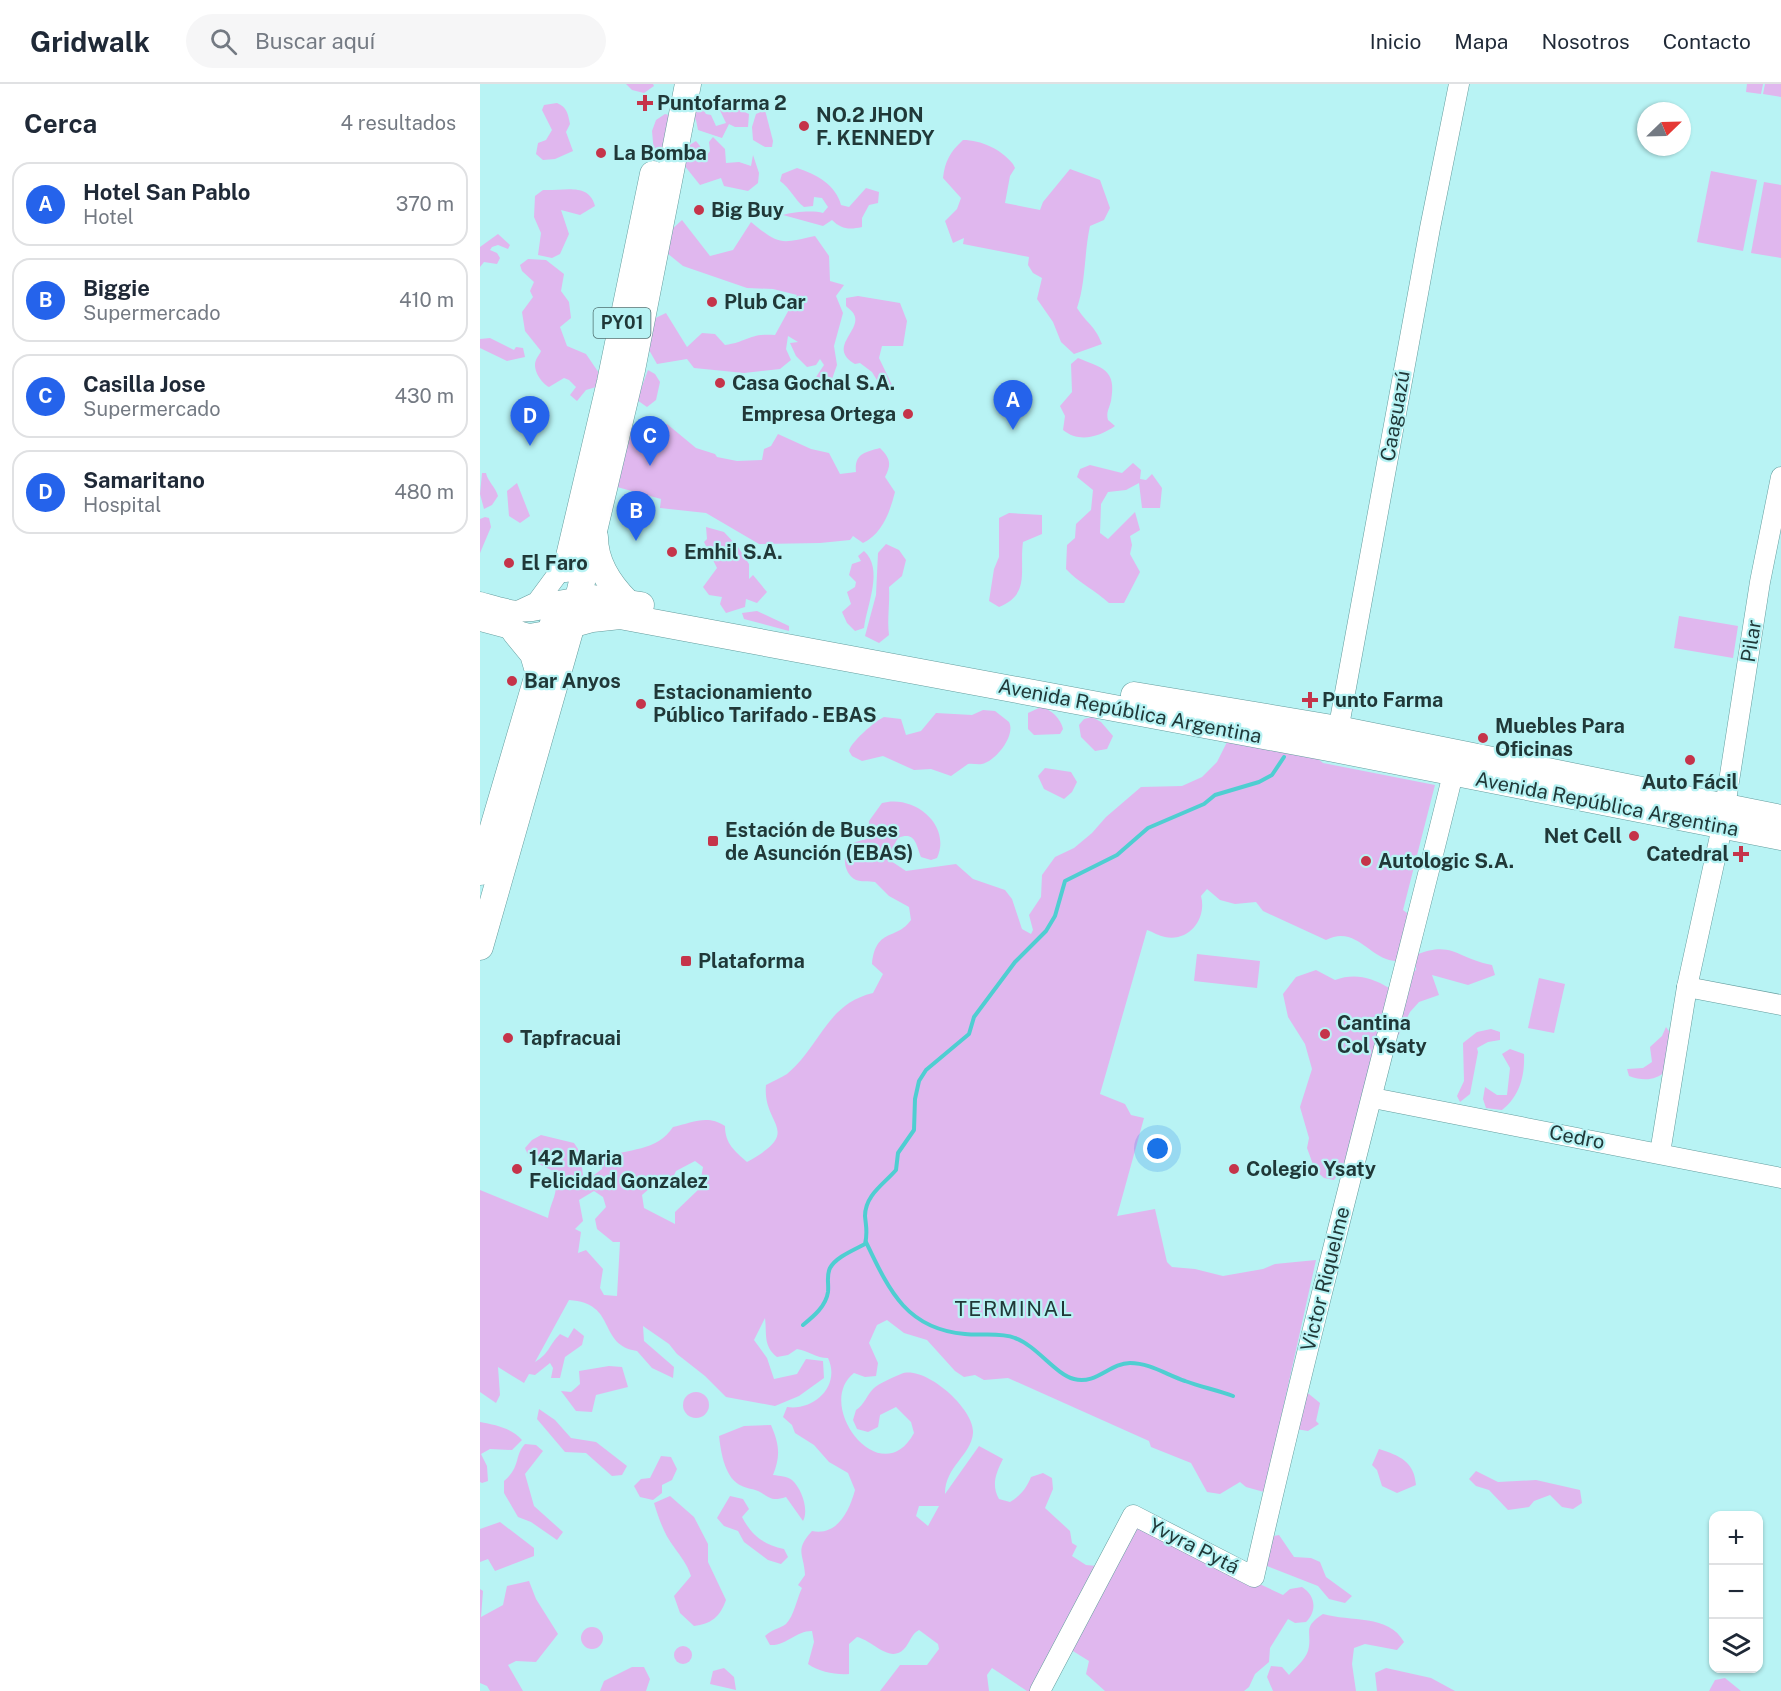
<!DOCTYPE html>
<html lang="es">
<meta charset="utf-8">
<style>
:root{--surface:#fff;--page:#f6f6f7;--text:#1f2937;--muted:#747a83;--line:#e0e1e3;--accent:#2563eb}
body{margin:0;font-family:"Public Sans",sans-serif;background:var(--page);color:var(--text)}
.controls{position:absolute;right:18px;bottom:18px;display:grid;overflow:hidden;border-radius:12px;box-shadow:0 2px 4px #0004}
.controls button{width:54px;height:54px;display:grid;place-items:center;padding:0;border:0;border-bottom:2px solid var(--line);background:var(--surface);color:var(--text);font:30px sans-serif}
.compass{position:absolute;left:1157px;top:18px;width:54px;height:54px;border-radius:50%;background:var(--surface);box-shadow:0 2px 4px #0004;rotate:67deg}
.you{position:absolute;left:678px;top:1065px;width:21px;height:21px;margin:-15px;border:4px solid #fff;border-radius:50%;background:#1a73e8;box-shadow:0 0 0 9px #1a73e833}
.badge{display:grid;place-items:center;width:39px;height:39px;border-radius:50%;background:var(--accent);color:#fff;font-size:20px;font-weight:700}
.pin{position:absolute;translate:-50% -50px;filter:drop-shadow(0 2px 3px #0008)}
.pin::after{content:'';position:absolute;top:32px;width:21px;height:18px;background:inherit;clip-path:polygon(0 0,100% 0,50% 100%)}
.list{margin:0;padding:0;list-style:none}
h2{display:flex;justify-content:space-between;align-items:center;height:78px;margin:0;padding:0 24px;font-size:26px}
h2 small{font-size:20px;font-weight:400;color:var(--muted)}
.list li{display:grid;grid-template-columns:39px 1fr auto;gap:18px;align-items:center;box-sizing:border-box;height:84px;margin:0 12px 12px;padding:0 12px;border:2px solid var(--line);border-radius:18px}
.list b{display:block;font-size:22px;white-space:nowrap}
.list p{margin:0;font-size:20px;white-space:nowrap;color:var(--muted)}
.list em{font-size:20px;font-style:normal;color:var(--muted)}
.icon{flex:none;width:33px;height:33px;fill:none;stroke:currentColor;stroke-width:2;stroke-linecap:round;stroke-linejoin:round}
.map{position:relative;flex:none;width:1301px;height:1607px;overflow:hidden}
header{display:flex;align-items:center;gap:36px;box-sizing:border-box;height:84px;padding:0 30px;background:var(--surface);border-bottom:2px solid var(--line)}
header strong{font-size:28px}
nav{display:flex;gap:33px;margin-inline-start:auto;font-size:21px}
.search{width:420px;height:54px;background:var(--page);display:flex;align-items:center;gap:15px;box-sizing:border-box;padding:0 21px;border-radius:33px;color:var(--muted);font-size:22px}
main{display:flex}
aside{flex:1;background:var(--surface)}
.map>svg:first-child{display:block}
</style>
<header>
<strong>Gridwalk</strong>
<div class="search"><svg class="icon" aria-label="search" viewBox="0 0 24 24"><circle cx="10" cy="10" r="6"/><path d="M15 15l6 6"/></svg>Buscar aquí</div>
<nav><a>Inicio</a><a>Mapa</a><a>Nosotros</a><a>Contacto</a></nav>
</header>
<main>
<aside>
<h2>Cerca<small>4 resultados</small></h2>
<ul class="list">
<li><span class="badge">A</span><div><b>Hotel San Pablo</b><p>Hotel</p></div><em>370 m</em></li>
<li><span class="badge">B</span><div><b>Biggie</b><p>Supermercado</p></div><em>410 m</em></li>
<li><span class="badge">C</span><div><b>Casilla Jose</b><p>Supermercado</p></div><em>430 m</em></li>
<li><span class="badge">D</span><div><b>Samaritano</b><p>Hospital</p></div><em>480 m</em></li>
</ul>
</aside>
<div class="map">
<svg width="1301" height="1607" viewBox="0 0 1301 1607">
<rect width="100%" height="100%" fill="#b8f3f4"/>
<g fill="#e0b7ee" fill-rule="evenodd">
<polygon points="146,0 173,0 174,2 164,9 152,6"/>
<polygon points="1267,0 1283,0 1281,10 1266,8"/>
<polygon points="1285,0 1301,0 1301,13 1283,10"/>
<polygon points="249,14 258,25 269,30 268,43 255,43 249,40 242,54 218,46 216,36 210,30 217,16 226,30 231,31 236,42 246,39 236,18"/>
<path d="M77,19C87,23 88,30 90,40L86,48L93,67L75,75L63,76L56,70L58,59L66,56L72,46L62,26L64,21Z"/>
<polygon points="285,26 293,57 292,63 285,63 273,56 272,43 276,30"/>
<polygon points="185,30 193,32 150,220 175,80 172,47 176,36"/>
<polygon points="233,53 245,65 246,79 259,78 271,82 273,71 279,89 278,99 268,107 244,102 241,94 220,101 200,76 205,64 216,57 227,71 230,67 229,58"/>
<path d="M483,56C501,56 521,65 533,80L535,84L530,92L525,119L560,126L563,118L590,85L620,96L630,124L624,136L610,142C604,169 606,198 597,224C607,240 614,240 622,260L594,270L581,258L573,238L557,215L562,194L553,189L548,181L549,173L483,160L484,154L473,159L465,137L477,125L481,114L463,94C465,77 470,68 483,56Z"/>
<path d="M317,84C336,90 356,101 361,121L369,123L386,104L399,108L398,119L389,121L382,134V143C369,146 361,145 352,136L343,142L303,131C313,128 333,126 343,129L348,123L342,114L334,113L333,122L324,123C314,115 311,105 300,97L302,90Z"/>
<polygon points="1231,87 1277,96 1263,167 1217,158"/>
<polygon points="1284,98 1301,101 1301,174 1271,169"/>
<path d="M63,106C84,107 109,98 115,122L100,131L81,126L89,150L80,170L72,174L58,171L61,149L54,133L55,112Z"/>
<path d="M202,136L230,172L253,166L271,138C299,161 300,160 335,152L349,172L350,197L364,201L356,212L363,229L354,262L357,281L352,295L341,302L336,293L344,281L340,275L336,281L327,283L316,272L310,259L318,258L308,252L306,265L311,276L300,285L264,289L214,284L207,275L177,280L165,259L167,238L186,229L207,263L222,249L235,250L245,261C268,258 269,249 295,251L317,211L293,205L267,204L203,182L187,169L190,147Z"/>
<polygon points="18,150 30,161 28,165 18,161 12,163 10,166 17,169 20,174 17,180 4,178 0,183 0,163"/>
<path d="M48,175L66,176L84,190L81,207L89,218L91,234L80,243L87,262L106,270L121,292V297L116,303L106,306L97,317L90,311L96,303L89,296L84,294L69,303C61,299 52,285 56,276C57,273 60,270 61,267L45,247L42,228L53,213L50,207L54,198L42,187L40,181Z"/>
<path d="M378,212L420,219L427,237L423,262H402L399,274L412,301L403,306L392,288L380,279L375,280C348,264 379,248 375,233C374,228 369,225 366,222V214Z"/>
<polygon points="10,254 34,266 36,263 43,264 45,273 27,277 0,264 0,255"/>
<path d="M598,274C622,284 637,285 631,317C629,325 626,328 628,336L635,342C619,353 599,359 583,346L585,332L580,322L592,308L591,280Z"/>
<polygon points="168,286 175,290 180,298 176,316 167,323 157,316"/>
<path d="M187,340L216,364L235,370L237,373L257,377L282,376L284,365L291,362L298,350L331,365L349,369L360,390L376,388C374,370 385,368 400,364C410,374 412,380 405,393L415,408C410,428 402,450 383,459L373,452L370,456L340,459L279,460L226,429L180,424L181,415L137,403L144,353L160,342L176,344Z"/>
<path d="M653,379L661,386L660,395L666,396L672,390L682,404L680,424H662L659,399L646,406L628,408L621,420L620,449L628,455L655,428L660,446L650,452L652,461L650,470L660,488L644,519H629C615,506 599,499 586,485L587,461L595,454L596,440L611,426L613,406L597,393L600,385L610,381L642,389Z"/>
<path d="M2,389H6C8,398 15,402 18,412L12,421L4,425L0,410Z"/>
<polygon points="37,399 50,432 40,439 29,432 27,407"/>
<path d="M529,429L562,431V450L543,458C539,487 551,510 519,523L509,517L514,485L519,473V434Z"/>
<polygon points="5,433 9,434 11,443 0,469 0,435"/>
<polygon points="226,443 244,448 258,463 269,480 269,495 273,491 287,508 277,519 266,515 265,523 246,529 240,520 242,513 229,511 223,503 237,484 224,458 227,455"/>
<path d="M406,460L419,466L426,476L422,492L409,503C410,520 407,534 409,551L399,559L385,552L396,511L398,469Z"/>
<path d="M384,467C404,485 387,520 384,544L375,547L367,539L362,528L371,520L367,508L375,503L376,498L369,491L372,480L381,477L378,472Z"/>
<polygon points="277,527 309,542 309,547 264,535 262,529"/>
<polygon points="1199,532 1258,542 1253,574 1194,564"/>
<path d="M561,623C571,625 581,635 583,645L580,650L554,651L548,645V629Z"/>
<path d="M503,626L515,627L529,638C536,651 516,677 502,680C497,681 493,679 488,680L471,692L451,685L434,686L403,672L382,677L372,672L369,667C371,658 395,637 404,633L421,635L426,651L441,647L456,629L492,631Z"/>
<polygon points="612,633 621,638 633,652 627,665 615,667 601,653 599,641 604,635"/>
<path d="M747,658L831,669L843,679L955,701L923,826L936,836V871C973,856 977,875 1012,881L1015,891L988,901L952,891L959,911L939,918L930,928L916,956L905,964L868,1077L854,1096L844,1094L835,1086L827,1064L829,1054L820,1023L832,985L825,960L808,933L803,910L816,893L836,886L855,896C874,889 891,893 909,904L910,916L922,896L936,886L935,872C895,894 883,837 846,856L783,827L776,818L755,820L740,816L727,805L721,812C727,834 710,858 685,853C679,852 673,848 667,846L620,1010L645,1020L651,1031L664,1034L637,1132L675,1125L687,1178L692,1183L715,1185L743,1192L783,1185L795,1180L836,1176L800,1338L801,1342L784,1408L766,1403L760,1398L740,1410L727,1408L711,1379L671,1363L669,1357L528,1294L504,1296L495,1291L484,1293L475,1287L447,1256L424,1249L407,1236L397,1241L389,1259L398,1279L396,1292L385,1293L374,1289C333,1321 401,1410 434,1349L431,1338L416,1323L400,1331L398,1343L388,1348L377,1345L373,1336L376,1326C385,1320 386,1312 393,1305C399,1299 414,1293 421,1290C444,1280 495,1325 493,1349C491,1372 465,1382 465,1410L499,1362L523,1375C516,1389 511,1401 519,1415L530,1418C541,1411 546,1405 551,1393L563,1389L572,1394L573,1405L565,1424L590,1447L592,1459L597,1462L592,1472L606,1481L617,1482L652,1440L803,1511L810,1505L822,1503C836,1512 837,1527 826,1538L815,1539L808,1535L790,1564L789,1578L775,1590L769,1603L764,1607H625L606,1590L609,1577L588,1564L553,1607H547L512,1584L507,1591L509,1607H400L420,1581H447L459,1565L458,1560L439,1546C431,1550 430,1559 424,1565C410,1580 392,1556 377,1553L369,1560V1590C356,1591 339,1588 328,1580L334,1558L332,1547C315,1547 307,1562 290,1561L285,1552C292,1545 299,1545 306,1540C314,1532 317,1514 322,1504L318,1501L325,1491C324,1469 314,1467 332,1447C357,1452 369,1428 375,1406L368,1389L349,1378L334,1361L315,1349L312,1341L303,1333L307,1323C334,1327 361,1302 348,1274C336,1274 329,1267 317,1265L308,1271L297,1273C283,1262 287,1250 285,1234L274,1256L287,1274L294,1295L317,1290L326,1275L343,1277L344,1294L319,1312L295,1322L246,1313L225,1292L197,1270L189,1260L163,1242L164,1257L194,1283L193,1294L172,1284L157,1267C117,1261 138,1219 89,1216L55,1278C70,1269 68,1262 80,1250L88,1254L94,1244L104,1252L102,1261L85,1273L80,1294H71L73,1284L70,1279L55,1291L49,1290L44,1299L18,1283L20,1311L16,1319L0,1308V1106L68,1134C71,1115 79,1112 75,1088C64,1082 49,1077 45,1064L52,1056L61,1051L94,1059L100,1068L103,1091H114L122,1085L123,1074C148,1064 177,1068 193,1043C212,1039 227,1030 245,1042C245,1060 255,1067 267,1078C325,1046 282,1042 286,1001C293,997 301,994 307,990C340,963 346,920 393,909L403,890L392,880C396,843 416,857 431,836L429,823L409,812L395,798C389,797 381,798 376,796C362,789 361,766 374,759C379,756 383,757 388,754L389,737L402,719C434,710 472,741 457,774L451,776L441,773C436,760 435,747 418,754L411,766V777L426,787L476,780L493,795L525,806L532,815L542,845L551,850L553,846L549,831L561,813L562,791L575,773L594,764L612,749L626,733L661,703L702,702L722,693L737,678ZM215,1077L223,1083L219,1105L195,1128V1140L164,1124L162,1111L170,1104L191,1098L196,1087ZM114,1107L123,1113L126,1123L115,1135L117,1145L133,1158H140L137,1212L124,1211L120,1204L123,1185L106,1166L98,1169L101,1148L95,1145L103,1137L99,1116ZM439,1422H459L448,1442L436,1432Z"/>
<polygon points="565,684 591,688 597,698 592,708 584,715 564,705 558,692"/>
<polygon points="717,870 780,877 777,904 714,897"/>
<polygon points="1059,894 1085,900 1074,949 1048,944"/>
<path d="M1186,943L1194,954L1186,971V987C1175,997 1163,997 1149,992L1147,985L1163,984L1172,978L1170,963L1182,952Z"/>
<polygon points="1011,945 1020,948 1020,956 1008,958 997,964 998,968 990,1010 980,1018 977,1012 984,997 983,959 997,948"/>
<path d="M1030,965L1044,970C1045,991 1040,1012 1022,1026L1006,1024L1003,1015L1005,1003L1017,1011H1027L1030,984L1022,970Z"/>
<polygon points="129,1282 142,1283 148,1303 116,1311 112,1328 96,1327 81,1307 91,1308 100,1300 99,1287"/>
<polygon points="824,1306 840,1319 836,1337 839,1340 828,1347 816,1345"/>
<circle cx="216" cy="1321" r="13"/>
<polygon points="59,1325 75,1336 91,1354 116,1358 147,1382 142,1391 132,1392 106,1369 85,1368 57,1335"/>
<path d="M0,1338C16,1341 31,1344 42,1356L32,1366L10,1365L1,1370L7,1382L8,1397L2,1399L0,1398Z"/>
<path d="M291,1341C299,1360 301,1371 293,1391C300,1392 307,1392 312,1396C322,1405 329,1426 323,1437L306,1413C293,1417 291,1415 280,1408C275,1405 268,1405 262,1402C245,1395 241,1369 239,1352L264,1342Z"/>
<path d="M45,1360L56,1361L63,1367L45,1390L54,1422L83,1448L77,1456L51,1438L38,1433L24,1409V1397C41,1383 34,1372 45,1360Z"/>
<path d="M899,1365C920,1372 934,1377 936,1401L917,1409L902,1402L897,1386L892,1381Z"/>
<polygon points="181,1372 191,1373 197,1385 192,1396 182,1401 182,1409 173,1416 160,1413 154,1402 161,1395 170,1394"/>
<polygon points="996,1387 1018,1398 1056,1396 1100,1406 1102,1419 1093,1425 1082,1423 1070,1411 1054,1417 1049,1423 1028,1426 1009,1406 996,1402 989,1395"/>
<path d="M190,1412L214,1433L228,1460V1478L246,1516C240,1533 231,1540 214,1542L200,1529L194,1512L211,1492C207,1480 201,1473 194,1463C184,1450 179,1435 174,1419Z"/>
<path d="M250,1412L263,1415L269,1425L262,1433C272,1452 283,1460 304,1465L308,1473L301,1480L288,1476L264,1458L258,1447L244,1442L237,1434Z"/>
<polygon points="20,1438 54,1464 54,1472 15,1487 8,1475 0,1478 0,1445"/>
<polygon points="799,1451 814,1473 831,1474 840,1478 846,1493 872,1512 865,1519 849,1515 838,1502 787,1482 785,1468 788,1453"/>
<polygon points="49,1497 56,1515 78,1550 56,1578 36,1577 28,1581 43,1607 10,1607 7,1602 0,1599 0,1505 3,1507 1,1533 23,1521 27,1502"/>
<path d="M843,1530C870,1538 909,1530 924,1558L917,1566L885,1560L874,1564L872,1580L876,1607H793L787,1593L791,1582L802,1583L809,1591C815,1584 825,1576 828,1567C833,1548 821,1544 843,1530Z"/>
<circle cx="112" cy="1554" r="11"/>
<circle cx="203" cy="1571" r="9"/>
<polygon points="152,1583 164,1583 170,1595 166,1607 120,1607 124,1597"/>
<polygon points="244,1584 254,1593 256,1606 230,1600 233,1587"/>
<polygon points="906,1584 951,1594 975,1607 897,1607 895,1589"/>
<polygon points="1245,1594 1261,1607 1229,1607 1235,1596"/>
</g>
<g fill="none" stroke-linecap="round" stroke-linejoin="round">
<g stroke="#4fced1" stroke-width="4">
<path d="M386,1158C409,1206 426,1245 485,1250C501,1252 520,1248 535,1254C557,1262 575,1290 594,1295C616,1301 630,1279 650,1279C670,1279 687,1291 705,1297C721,1303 737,1306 753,1312"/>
<path d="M323,1241C334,1232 346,1222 348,1208C349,1199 346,1192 350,1184C356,1173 374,1166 385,1160C388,1149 386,1143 385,1132C385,1111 404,1100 416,1086L418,1069L434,1046L435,1015L439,997L446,986L489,950L494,933L535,878L566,847L575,832L585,797L637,771L668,744L724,720L735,711L779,698L792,691L804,673"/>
</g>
<defs>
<g id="secondary">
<path d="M0,518C32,527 46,533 78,520"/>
<polyline points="40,526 57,518 88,476"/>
<polyline points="0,537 49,550 72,546"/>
<polyline points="856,658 950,144 979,0"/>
<polyline points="1245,723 1280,498 1301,393"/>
<polyline points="1207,903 1301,921"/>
<polyline points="893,1014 1301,1094"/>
<polyline points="1180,1069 1207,903 1242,743"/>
<path d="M560,1607L653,1431L774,1493C835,1224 907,958 973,690"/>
</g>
<g id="highway">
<path d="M115,453C115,479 129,500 147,518"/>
<polyline points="86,485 130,298 173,90"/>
<polyline points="78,520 113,514 161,521"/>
<polyline points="72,546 112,535 140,532 854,665 1301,753"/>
<polyline points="35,548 53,570 58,587"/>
<polyline points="654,611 858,645 1301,734"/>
<polyline points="0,788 76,529"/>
<polyline points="0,863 92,540 152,286 208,0"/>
</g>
</defs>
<use href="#secondary" stroke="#639c9d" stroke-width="21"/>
<use href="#highway" stroke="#639c9d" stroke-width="27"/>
<use href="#secondary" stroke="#fff" stroke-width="20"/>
<use href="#highway" stroke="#fff" stroke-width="26"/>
</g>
<g fill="#c5344a" stroke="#b8f3f4" stroke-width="2">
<path d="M162 10h6v6h6v6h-6v6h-6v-6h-6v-6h6z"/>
<circle cx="324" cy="42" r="6"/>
<circle cx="121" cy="69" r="6"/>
<circle cx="219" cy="126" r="6"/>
<circle cx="232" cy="218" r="6"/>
<circle cx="240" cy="299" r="6"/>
<circle cx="428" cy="330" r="6"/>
<circle cx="192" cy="468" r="6"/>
<circle cx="29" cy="479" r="6"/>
<circle cx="32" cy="597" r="6"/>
<path d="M827 607h6v6h6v6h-6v6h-6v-6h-6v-6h6z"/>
<circle cx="161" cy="620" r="6"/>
<circle cx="1003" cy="654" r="6"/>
<circle cx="1210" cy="676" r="6"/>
<circle cx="1154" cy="752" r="6"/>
<rect x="227" y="751" width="12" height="12" rx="3"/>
<path d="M1258 761h6v6h6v6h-6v6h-6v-6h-6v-6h6z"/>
<circle cx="886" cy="777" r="6"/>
<rect x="200" y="871" width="12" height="12" rx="3"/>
<circle cx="845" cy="950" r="6"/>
<circle cx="28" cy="954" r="6"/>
<circle cx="37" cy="1085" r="6"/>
<circle cx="754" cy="1085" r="6"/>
</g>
<g text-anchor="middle" stroke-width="4.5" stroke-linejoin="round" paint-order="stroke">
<rect fill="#b8f3f4" stroke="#4e7070" stroke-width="1.5" x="113.5" y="224" width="57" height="30" rx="4.5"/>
<g font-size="18" font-weight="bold" fill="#203838">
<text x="142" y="245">PY01</text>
</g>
<g font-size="20" font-weight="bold" fill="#203838" stroke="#b8f3f4" text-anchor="start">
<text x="177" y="26">Puntofarma 2</text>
<text x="336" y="38">NO.2 JHON<tspan x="336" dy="23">F. KENNEDY</tspan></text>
<text x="133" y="76">La Bomba</text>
<text x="231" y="133">Big Buy</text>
<text x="244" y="225">Plub Car</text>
<text x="252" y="306">Casa Gochal S.A.</text>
<text x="416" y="337" text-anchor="end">Empresa Ortega</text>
<text x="204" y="475">Emhil S.A.</text>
<text x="41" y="486">El Faro</text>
<text x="44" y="604">Bar Anyos</text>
<text x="173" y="615">Estacionamiento<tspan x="173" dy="23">Público Tarifado - EBAS</tspan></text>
<text x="842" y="623">Punto Farma</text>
<text x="1015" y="649">Muebles Para<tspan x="1015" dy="23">Oficinas</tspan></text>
<text x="1210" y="705" text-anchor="middle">Auto Fácil</text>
<text x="245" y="753">Estación de Buses<tspan x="245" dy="23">de Asunción (EBAS)</tspan></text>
<text x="1142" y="759" text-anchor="end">Net Cell</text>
<text x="1249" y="777" text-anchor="end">Catedral</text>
<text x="898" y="784">Autologic S.A.</text>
<text x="218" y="884">Plataforma</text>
<text x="857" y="946">Cantina<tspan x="857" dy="23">Col Ysaty</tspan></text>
<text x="40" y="961">Tapfracuai</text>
<text x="49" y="1081">142 Maria<tspan x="49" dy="23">Felicidad Gonzalez</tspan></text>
<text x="766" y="1092">Colegio Ysaty</text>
</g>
<g font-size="20" fill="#203838" stroke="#b8f3f4">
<text transform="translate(915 332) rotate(-80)" y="7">Caaguazú</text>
<text transform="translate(1271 557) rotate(-81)" y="7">Pilar</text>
<text transform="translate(650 627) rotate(11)" y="7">Avenida República Argentina</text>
<text transform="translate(1127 720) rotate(11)" y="7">Avenida República Argentina</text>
<text transform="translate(1097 1053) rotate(11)" y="7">Cedro</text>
<text transform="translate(845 1195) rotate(-76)" y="7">Victor Riquelme</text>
<text transform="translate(714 1462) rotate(27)" y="7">Yvyra Pytá</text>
</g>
<g font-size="21" letter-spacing="1.5" fill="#203838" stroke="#b8f3f4">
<text x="534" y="1232">TERMINAL</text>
</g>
</g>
</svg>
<div class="controls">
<button>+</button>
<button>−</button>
<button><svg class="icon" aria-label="layers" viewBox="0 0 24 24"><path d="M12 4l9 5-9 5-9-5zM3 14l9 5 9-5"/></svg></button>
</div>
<svg class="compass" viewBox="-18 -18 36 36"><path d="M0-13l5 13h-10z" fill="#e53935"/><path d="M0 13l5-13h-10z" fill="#747a83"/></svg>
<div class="you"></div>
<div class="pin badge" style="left:533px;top:346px">A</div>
<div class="pin badge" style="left:156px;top:457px">B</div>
<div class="pin badge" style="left:170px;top:382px">C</div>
<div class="pin badge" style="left:50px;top:362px">D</div>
</div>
</main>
